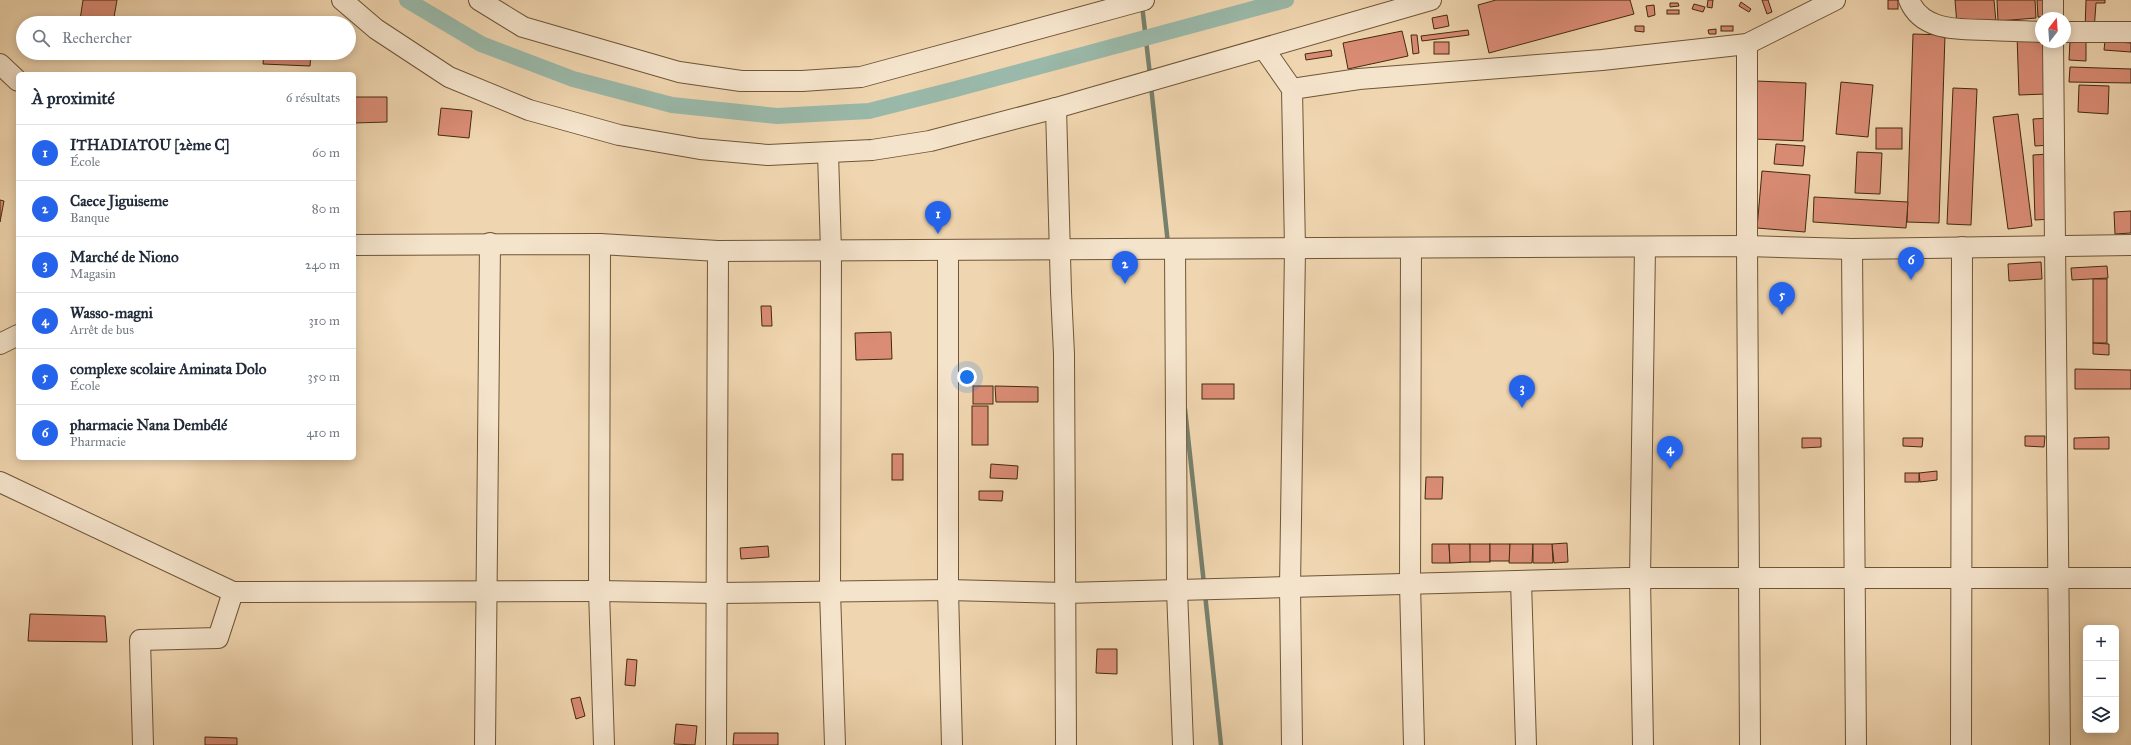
<!DOCTYPE html>
<html lang="fr">
<meta charset="utf-8">
<style>
:root{--surface:#fff;--page:#f2f2f3;--text:#1f2937;--muted:#747a83;--line:#e0e1e3;--accent:#2563eb}
body{margin:0;font-family:"IM FELL Great Primer",serif;background:var(--page);color:var(--text)}
.controls{position:absolute;right:12px;bottom:12px;display:grid;overflow:hidden;border-radius:6px;box-shadow:0 2px 10px #0003}
.controls button{width:36px;height:36px;display:grid;place-items:center;padding:0;border:0;border-bottom:1px solid var(--line);background:var(--surface);color:var(--text);font:20px sans-serif}
.compass{position:absolute;left:2035px;top:12px;width:36px;height:36px;border-radius:50%;background:var(--surface);box-shadow:0 2px 10px #0003;rotate:17deg}
.you{position:absolute;left:967px;top:377px;width:14px;height:14px;margin:-10px;border:3px solid #fff;border-radius:50%;background:#1a73e8;box-shadow:0 0 0 6px #1a73e833}
.badge{display:grid;place-items:center;width:26px;height:26px;border-radius:50%;background:var(--accent);color:#fff;font-size:13px;font-weight:700}
.pin{position:absolute;translate:-50% -33px;filter:drop-shadow(0 1px 2px #0008)}
.pin::after{content:'';position:absolute;top:21px;width:14px;height:12px;background:inherit;clip-path:polygon(0 0,100% 0,50% 100%)}
.list{margin:0;padding:0;list-style:none}
h2{display:flex;justify-content:space-between;align-items:center;height:52px;margin:0;padding:0 16px;font-size:17px}
h2 small{font-size:13px;font-weight:400;color:var(--muted)}
.list li{display:grid;grid-template-columns:26px 1fr auto;gap:12px;align-items:center;box-sizing:border-box;height:56px;padding:0 16px;border-top:1px solid var(--line)}
.list b{display:block;font-size:15px;white-space:nowrap}
.list p{margin:0;font-size:13px;white-space:nowrap;color:var(--muted)}
.list em{font-size:13px;font-style:normal;color:var(--muted)}
.icon{flex:none;width:22px;height:22px;fill:none;stroke:currentColor;stroke-width:2;stroke-linecap:round;stroke-linejoin:round}
.map{position:relative;flex:none;width:2131px;height:745px;overflow:hidden}
.search{position:absolute;background:var(--surface);box-shadow:0 2px 10px #0003;left:16px;top:16px;width:340px;height:44px;display:flex;align-items:center;gap:10px;box-sizing:border-box;padding:0 14px;border-radius:22px;color:var(--muted);font-size:15px}
.panel{position:absolute;background:var(--surface);box-shadow:0 2px 10px #0003;left:16px;top:72px;width:340px;height:388px;border-radius:6px}
.map>svg:first-child{display:block}
</style>
<div class="map">
<svg width="2131" height="745" viewBox="0 0 2131 745">
<rect width="100%" height="100%" fill="#f0d6b0"/>
<filter id="stains"><feTurbulence type="fractalNoise" baseFrequency=".005" numOctaves="4"/><feColorMatrix values="0 0 0 0 .2 0 0 0 0 .09 0 0 0 0 .02 0 0 0 .5 -.17"/></filter>
<radialGradient id="worn" r=".72"><stop offset=".6" stop-color="#630" stop-opacity="0"/><stop offset="1" stop-color="#630" stop-opacity=".3"/></radialGradient>
<g fill="none" stroke-linecap="round" stroke-linejoin="round">
<g stroke="#77806c" stroke-width="4.5">
<polyline points="1142,5 1150,75"/>
<polyline points="1151,86 1168,244"/>
<polyline points="1185,409 1204,584"/>
<polyline points="1205,594 1221,745"/>
</g>
<polyline stroke="#9ab9aa" stroke-width="16" points="407,0 481,44 573,79 672,105 777,116 869,111 952,90 1286,0"/>
</g>
<g fill="#da8c75" stroke="#422a0e">
<polygon points="83,0 117,0 113,23 80,20"/>
<polygon points="1496,0 1630,0 1634,14 1489,53 1478,5"/>
<polygon points="1708,0 1713,0 1712,8 1707,7"/>
<polygon points="1762,0 1768,0 1772,12 1767,14"/>
<rect x="1888" y="0" width="10" height="9"/>
<polygon points="1955,0 1994,0 1996,22 1957,25"/>
<polygon points="1997,0 2035,0 2036,18 1998,21"/>
<polygon points="2037,0 2048,0 2049,17 2038,17"/>
<polygon points="2086,0 2105,0 2105,3 2096,3 2094,31 2085,30"/>
<polygon points="1741,2 1751,9 1749,12 1739,6"/>
<polygon points="1670,3 1678,3 1679,6 1670,7"/>
<polygon points="1694,4 1705,7 1703,12 1692,9"/>
<polygon points="1654,5 1655,15 1648,17 1646,6"/>
<rect x="1667" y="10" width="12" height="4"/>
<polygon points="1447,15 1449,26 1434,29 1432,18"/>
<polygon points="219,17 219,18 170,20"/>
<polygon points="1635,26 1644,26 1644,32 1635,31"/>
<rect x="1721" y="26" width="12" height="5"/>
<polygon points="1716,29 1716,34 1709,34 1708,30"/>
<polygon points="1468,30 1469,35 1422,41 1421,36"/>
<polygon points="1402,31 1408,56 1348,69 1343,43"/>
<polygon points="1913,34 1945,35 1939,223 1907,222"/>
<polygon points="1411,35 1417,35 1419,53 1413,54"/>
<polygon points="2017,35 2041,35 2041,42 2044,42 2046,94 2019,95"/>
<polygon points="2070,41 2086,41 2086,61 2069,60"/>
<polygon points="2105,41 2131,43 2131,52 2104,50"/>
<rect x="1434" y="42" width="15" height="12"/>
<polygon points="1331,50 1332,56 1306,60 1305,54"/>
<polygon points="264,53 311,53 310,66 263,64"/>
<polygon points="2070,67 2131,69 2131,83 2069,82"/>
<polygon points="1756,81 1806,83 1803,141 1754,139"/>
<polygon points="1841,82 1873,85 1868,137 1836,134"/>
<polygon points="2079,85 2109,86 2108,114 2078,112"/>
<polygon points="1953,88 1977,89 1971,225 1947,224"/>
<polygon points="354,97 387,97 387,122 354,123"/>
<polygon points="441,108 472,111 469,138 438,135"/>
<polygon points="2018,114 2032,226 2008,229 1993,117"/>
<polygon points="2050,118 2051,145 2035,146 2033,119"/>
<rect x="1876" y="128" width="26" height="21"/>
<polygon points="1776,144 1805,146 1803,166 1774,164"/>
<polygon points="1857,152 1882,153 1880,194 1855,193"/>
<polygon points="2049,154 2052,219 2035,220 2033,155"/>
<polygon points="1762,171 1810,175 1805,232 1757,228"/>
<polygon points="1814,197 1908,202 1906,228 1813,222"/>
<polygon points="0,200 4,201 0,222"/>
<polygon points="2131,211 2131,233 2115,234 2114,212"/>
<polygon points="2041,262 2042,279 2009,281 2008,264"/>
<polygon points="2107,266 2108,278 2072,280 2071,268"/>
<rect x="2093" y="279" width="14" height="64"/>
<polygon points="761,306 771,306 772,326 762,326"/>
<polygon points="891,332 892,359 856,360 855,333"/>
<polygon points="2093,343 2109,344 2109,355 2093,354"/>
<polygon points="2075,369 2131,370 2131,389 2075,389"/>
<rect x="1202" y="384" width="32" height="15"/>
<rect x="973" y="386" width="20" height="18"/>
<polygon points="995,386 1038,387 1038,402 996,402"/>
<rect x="972" y="406" width="16" height="39"/>
<polygon points="2025,436 2045,436 2044,447 2025,446"/>
<polygon points="2109,437 2109,449 2074,449 2074,438"/>
<polygon points="1802,438 1821,438 1821,447 1802,448"/>
<polygon points="1903,438 1923,438 1922,447 1903,446"/>
<rect x="892" y="454" width="11" height="26"/>
<polygon points="991,464 1018,466 1017,479 990,478"/>
<polygon points="1937,471 1937,480 1920,482 1919,473"/>
<rect x="1905" y="473" width="14" height="9"/>
<polygon points="1426,477 1443,477 1442,499 1425,499"/>
<polygon points="979,491 1003,491 1002,501 979,500"/>
<polygon points="1567,543 1568,562 1554,563 1552,544"/>
<polygon points="1432,544 1449,544 1450,563 1432,563"/>
<polygon points="1449,544 1470,544 1471,562 1450,563"/>
<rect x="1470" y="544" width="20" height="18"/>
<rect x="1490" y="544" width="20" height="17"/>
<polygon points="1510,544 1533,544 1532,563 1509,563"/>
<polygon points="1533,544 1552,544 1553,563 1533,563"/>
<polygon points="768,546 769,557 741,559 740,548"/>
<polygon points="30,614 105,616 107,642 28,641"/>
<polygon points="1097,649 1117,649 1117,674 1096,673"/>
<polygon points="627,659 637,660 635,686 625,685"/>
<polygon points="580,697 585,716 576,719 571,699"/>
<polygon points="676,724 697,726 695,745 674,744"/>
<polygon points="734,733 778,733 778,745 733,745"/>
<polygon points="205,737 237,738 237,745 205,745"/>
</g>
<g fill="none" stroke-linecap="round" stroke-linejoin="round">
<defs>
<g id="minor">
<polyline points="342,0 376,29 449,77 529,110 619,135 700,149 768,155 872,150 930,141 1056,108 1431,0"/>
<polyline points="479,0 523,27 679,72 741,81 802,81 861,77 1144,0"/>
<path d="M1909,0C1922,32 1960,29 1988,30C2006,31 2023,31 2041,32"/>
<polyline points="2053,18 2053,0"/>
<polyline points="2065,32 2131,32"/>
<polyline points="2053,42 2060,745"/>
<polyline points="1747,44 1747,246 1750,745"/>
<polyline points="1264,49 1292,89 1295,249 1290,587 1292,745"/>
<polyline points="0,64 18,81"/>
<polyline points="1292,89 1359,79 1602,60 1747,44 1835,0"/>
<polyline points="1056,108 1061,292 1064,354 1066,745"/>
<polyline points="828,153 831,251 830,591 835,745"/>
<polyline points="600,244 599,591 604,745"/>
<polyline points="354,245 600,244 718,251 1747,246 1852,249 2131,245"/>
<polyline points="1411,248 1410,584 1414,745"/>
<polyline points="1175,249 1177,590 1183,745"/>
<polyline points="1852,249 1856,745"/>
<polyline points="948,250 948,590 952,745"/>
<polyline points="0,344 18,335"/>
<polyline points="0,482 233,592 599,591 717,593 948,590 1065,593 1626,578 2131,578"/>
<polyline points="1521,581 1526,745"/>
<polyline points="143,745 140,640 218,638 233,592"/>
<polyline points="485,745 490,243"/>
<polyline points="716,745 718,251"/>
<polyline points="1643,745 1640,578 1645,247"/>
<polyline points="1961,745 1962,247"/>
</g>
</defs>
<use href="#minor" stroke="#6e5536" stroke-width="22"/>
<use href="#minor" stroke="#f5e4cc" stroke-width="20"/>
</g>
<rect width="100%" height="100%" filter="url(#stains)"/>
<rect width="100%" height="100%" fill="url(#worn)"/>
</svg>
<div class="controls">
<button>+</button>
<button>−</button>
<button><svg class="icon" aria-label="layers" viewBox="0 0 24 24"><path d="M12 4l9 5-9 5-9-5zM3 14l9 5 9-5"/></svg></button>
</div>
<svg class="compass" viewBox="-18 -18 36 36"><path d="M0-13l5 13h-10z" fill="#e53935"/><path d="M0 13l5-13h-10z" fill="#747a83"/></svg>
<div class="you"></div>
<div class="pin badge" style="left:938px;top:234px">1</div>
<div class="pin badge" style="left:1125px;top:284px">2</div>
<div class="pin badge" style="left:1522px;top:408px">3</div>
<div class="pin badge" style="left:1670px;top:469px">4</div>
<div class="pin badge" style="left:1782px;top:315px">5</div>
<div class="pin badge" style="left:1911px;top:280px">6</div>
<div class="search"><svg class="icon" aria-label="search" viewBox="0 0 24 24"><circle cx="10" cy="10" r="6"/><path d="M15 15l6 6"/></svg>Rechercher</div>
<section class="panel">
<h2>À proximité<small>6 résultats</small></h2>
<ul class="list">
<li><span class="badge">1</span><div><b>ITHADIATOU [2ème C]</b><p>École</p></div><em>60 m</em></li>
<li><span class="badge">2</span><div><b>Caece Jiguiseme</b><p>Banque</p></div><em>80 m</em></li>
<li><span class="badge">3</span><div><b>Marché de Niono</b><p>Magasin</p></div><em>240 m</em></li>
<li><span class="badge">4</span><div><b>Wasso-magni</b><p>Arrêt de bus</p></div><em>310 m</em></li>
<li><span class="badge">5</span><div><b>complexe scolaire Aminata Dolo</b><p>École</p></div><em>350 m</em></li>
<li><span class="badge">6</span><div><b>pharmacie Nana Dembélé</b><p>Pharmacie</p></div><em>410 m</em></li>
</ul>
</section>
</div>
